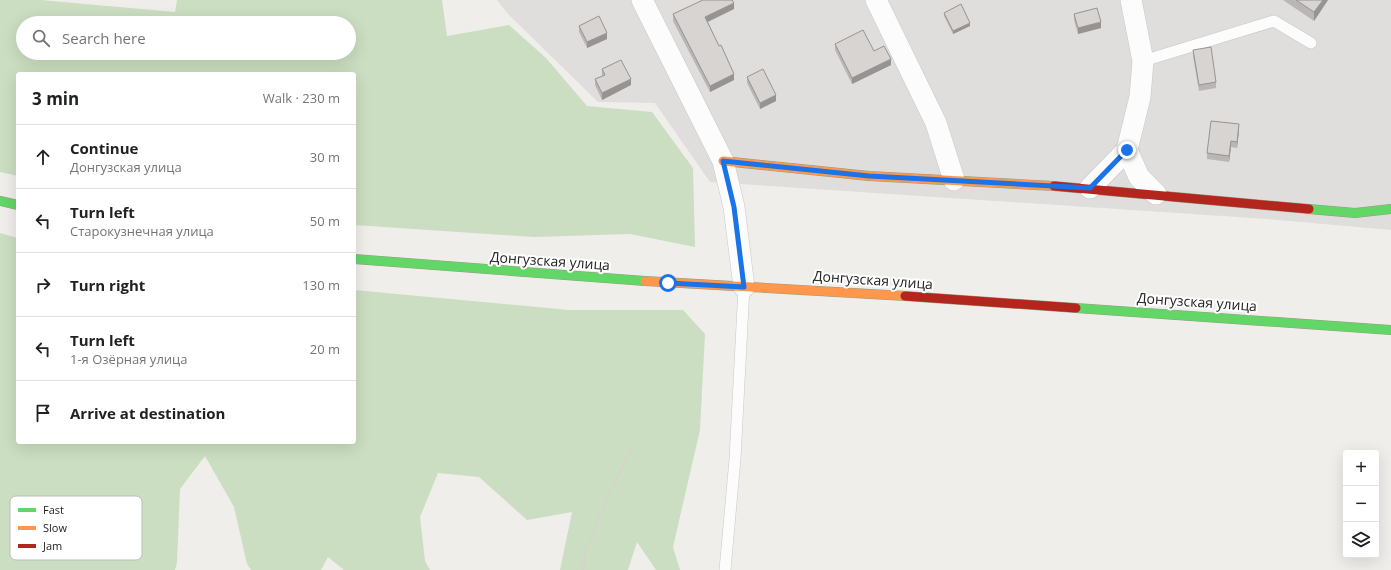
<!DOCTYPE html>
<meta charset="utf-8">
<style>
:root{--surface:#fff;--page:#f2f2f2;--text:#202124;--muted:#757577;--line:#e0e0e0}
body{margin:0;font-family:"Open Sans",sans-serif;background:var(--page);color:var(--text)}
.controls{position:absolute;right:12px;bottom:12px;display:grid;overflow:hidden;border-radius:4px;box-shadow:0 4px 16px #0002}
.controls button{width:36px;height:36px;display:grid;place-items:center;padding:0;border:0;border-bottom:1px solid var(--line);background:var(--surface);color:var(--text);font:20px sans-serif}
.stop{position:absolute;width:12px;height:12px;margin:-9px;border:3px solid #1a73e8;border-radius:50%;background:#fff}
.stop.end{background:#1a73e8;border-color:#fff;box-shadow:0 1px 4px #0008}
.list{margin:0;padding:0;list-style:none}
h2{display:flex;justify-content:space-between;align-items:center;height:52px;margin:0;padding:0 16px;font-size:17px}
h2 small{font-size:13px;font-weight:400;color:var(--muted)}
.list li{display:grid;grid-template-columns:26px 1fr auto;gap:12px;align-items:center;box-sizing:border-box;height:64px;padding:0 16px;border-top:1px solid var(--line)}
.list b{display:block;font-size:15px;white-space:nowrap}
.list p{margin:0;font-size:13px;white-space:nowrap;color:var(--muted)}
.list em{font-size:13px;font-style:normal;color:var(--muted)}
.icon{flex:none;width:22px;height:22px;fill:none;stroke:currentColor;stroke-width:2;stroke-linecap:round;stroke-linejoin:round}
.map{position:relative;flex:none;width:1391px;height:570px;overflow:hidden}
.search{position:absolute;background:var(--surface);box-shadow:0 4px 16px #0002;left:16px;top:16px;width:340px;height:44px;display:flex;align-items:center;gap:10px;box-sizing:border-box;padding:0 14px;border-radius:22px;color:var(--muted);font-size:15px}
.panel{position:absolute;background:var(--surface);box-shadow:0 4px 16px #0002;left:16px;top:72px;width:340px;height:372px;border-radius:4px}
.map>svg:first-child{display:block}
</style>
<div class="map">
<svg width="1391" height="570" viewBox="0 0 1391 570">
<rect width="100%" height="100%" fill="#f0eeeb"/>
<polygon fill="#dfdedc" points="497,0 1391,0 1391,230 1267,219 710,182 655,103 598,102 508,14"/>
<g fill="#cbdec1" fill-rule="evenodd">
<path d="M0,0H41L175,12L177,0H442L447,36L509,25L546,58L587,106L652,112L693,168L695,247L630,234L534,237L354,225V74H18V176L0,172ZM23,23H349V53H23Z"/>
<polygon points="0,233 18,238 18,442 354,442 354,290 569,310 683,310 705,334 700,430 673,547 680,570 656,570 637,542 628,570 560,570 572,512 527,520 479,477 438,473 420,517 425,561 430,570 344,570 328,557 321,570 251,570 247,564 234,507 205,456 180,489 177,563 175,570 0,570"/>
</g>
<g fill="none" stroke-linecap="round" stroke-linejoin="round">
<defs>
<g id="lane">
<polyline points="1143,61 1274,21 1311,43"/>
<polyline points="725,570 735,459 744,287"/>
</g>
<g id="street">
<polyline points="642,0 723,161 734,207 744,287"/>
<polyline points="876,0 936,123 954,180"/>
<polyline points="1127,150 1139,177 1156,194"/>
<polyline points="1090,188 1127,150 1140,97 1143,61 1131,0"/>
</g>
<g id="fast">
<polyline points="0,201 18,205"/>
<polyline points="1309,209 1355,213 1391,209"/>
<polyline points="354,259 645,281"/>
<polyline points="1076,308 1391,330"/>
</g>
<g id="slow">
<polyline points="723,161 869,176 1054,186"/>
<polyline points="645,281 905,296"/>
</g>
<g id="jam">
<polyline points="1054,186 1309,209"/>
<polyline points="905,296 1076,308"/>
</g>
</defs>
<use href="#lane" stroke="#c9c8c7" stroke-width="12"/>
<use href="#street" stroke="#c9c8c7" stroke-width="22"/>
<use href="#fast" stroke="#999a82" stroke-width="10"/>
<use href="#slow" stroke="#999a82" stroke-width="10"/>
<use href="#jam" stroke="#999a82" stroke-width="10"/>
<polyline stroke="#dccecd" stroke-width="2.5" stroke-dasharray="2 2" stroke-linecap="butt" points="583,570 586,548 609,494 633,446"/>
<use href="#lane" stroke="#fdfcfc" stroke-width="11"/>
<use href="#street" stroke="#fdfcfc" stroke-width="21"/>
<use href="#fast" stroke="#63d668" stroke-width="9"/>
<use href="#slow" stroke="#ff974d" stroke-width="9"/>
<use href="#jam" stroke="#b3261e" stroke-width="9"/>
</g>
<g fill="#b9b6b5">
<polygon points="1283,0 1328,0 1314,21"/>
<polygon points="734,9 708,22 734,80 710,92 673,21 673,14"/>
<polygon points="944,13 970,26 953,34 944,16"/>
<polygon points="1074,14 1101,28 1078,34 1074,20"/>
<polygon points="579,26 607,39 587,48 579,32"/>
<polygon points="835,44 874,51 891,65 852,84 835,50"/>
<polygon points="1193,50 1216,82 1216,88 1199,91 1193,56"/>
<polygon points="602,69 631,85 602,100 595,85 595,79 602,76"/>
<polygon points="747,77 776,101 760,109 747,83"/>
<polygon points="1239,130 1237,148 1231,147 1229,162 1207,159 1207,153"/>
</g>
<g fill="#969493">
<polygon points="1323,0 1328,0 1314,21 1314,12"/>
<polygon points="734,3 734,9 705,23 705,17"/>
<polygon points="1101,22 1101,28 1078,34 1078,28"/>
<polygon points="970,23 970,26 953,34 953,31"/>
<polygon points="607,33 607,39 587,48 587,42"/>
<polygon points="891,59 891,65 852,84 852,78"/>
<polygon points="734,74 734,80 710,92 710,86"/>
<polygon points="631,79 631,85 602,100 602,93"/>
<polygon points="776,95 776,101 760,109 760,103"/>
<polygon points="1239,124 1239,130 1237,148 1237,142"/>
<polygon points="1231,141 1231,147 1229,162 1229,156"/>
</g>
<g fill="#d7d4d2" stroke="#969493">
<polygon points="703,0 732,0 734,3 705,17 719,46 721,45 734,74 710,86 673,14"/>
<polygon points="1296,0 1323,0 1314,12"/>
<polygon points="961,4 970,23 953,31 944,13"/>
<polygon points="1097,8 1101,22 1078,28 1074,14"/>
<polygon points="599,16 607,33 587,42 579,26"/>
<polygon points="863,30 874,51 884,46 891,59 852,78 835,44"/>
<polygon points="1211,47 1216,82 1199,85 1193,50"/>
<polygon points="621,60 631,79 602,93 595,79 605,75 602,69"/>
<polygon points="763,69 776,95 760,103 747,77"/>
<polygon points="1211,121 1239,124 1237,142 1231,141 1229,156 1207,153"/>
</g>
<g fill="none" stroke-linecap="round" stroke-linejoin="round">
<polyline stroke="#1a73e8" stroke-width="5" points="668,283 744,287 734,207 723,161 869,176 1090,188 1127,150"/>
</g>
<g text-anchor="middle" stroke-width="4" stroke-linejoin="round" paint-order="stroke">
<g font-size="14" fill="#222" stroke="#fff">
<text transform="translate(550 261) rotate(4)" y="5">Донгузская улица</text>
<text transform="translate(873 280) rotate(4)" y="5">Донгузская улица</text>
<text transform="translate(1197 302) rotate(4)" y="5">Донгузская улица</text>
</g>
</g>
<rect x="10" y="496" width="132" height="64" rx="6" fill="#fff" stroke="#bdbdbd" stroke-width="1"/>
<rect x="18" y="508" width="18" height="4" fill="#63d668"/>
<rect x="18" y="526" width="18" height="4" fill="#ff974d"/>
<rect x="18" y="544" width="18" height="4" fill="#b3261e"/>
<g font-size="11" fill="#222">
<text x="43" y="514">Fast</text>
<text x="43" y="532">Slow</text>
<text x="43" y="550">Jam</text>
</g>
</svg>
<div class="controls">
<button>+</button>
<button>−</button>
<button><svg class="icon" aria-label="layers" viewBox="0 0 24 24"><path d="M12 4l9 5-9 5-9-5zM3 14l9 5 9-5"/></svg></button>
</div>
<div class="stop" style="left:668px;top:283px"></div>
<div class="stop end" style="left:1127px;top:150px"></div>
<div class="search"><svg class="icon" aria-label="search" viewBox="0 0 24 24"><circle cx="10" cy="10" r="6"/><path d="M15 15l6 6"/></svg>Search here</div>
<section class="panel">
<h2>3 min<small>Walk · 230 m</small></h2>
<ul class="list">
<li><svg class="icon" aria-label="ahead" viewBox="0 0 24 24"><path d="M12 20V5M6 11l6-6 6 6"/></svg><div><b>Continue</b><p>Донгузская улица</p></div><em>30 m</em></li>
<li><svg class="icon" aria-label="left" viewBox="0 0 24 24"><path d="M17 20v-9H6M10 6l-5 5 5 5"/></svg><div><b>Turn left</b><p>Старокузнечная улица</p></div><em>50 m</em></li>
<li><svg class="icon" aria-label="right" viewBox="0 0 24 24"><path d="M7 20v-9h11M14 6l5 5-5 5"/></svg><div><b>Turn right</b></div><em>130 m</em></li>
<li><svg class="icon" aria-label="left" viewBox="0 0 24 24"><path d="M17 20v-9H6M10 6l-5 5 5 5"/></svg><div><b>Turn left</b><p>1-я Озёрная улица</p></div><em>20 m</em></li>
<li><svg class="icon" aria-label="arrive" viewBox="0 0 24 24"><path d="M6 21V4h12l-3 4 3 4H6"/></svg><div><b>Arrive at destination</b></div></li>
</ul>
</section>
</div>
